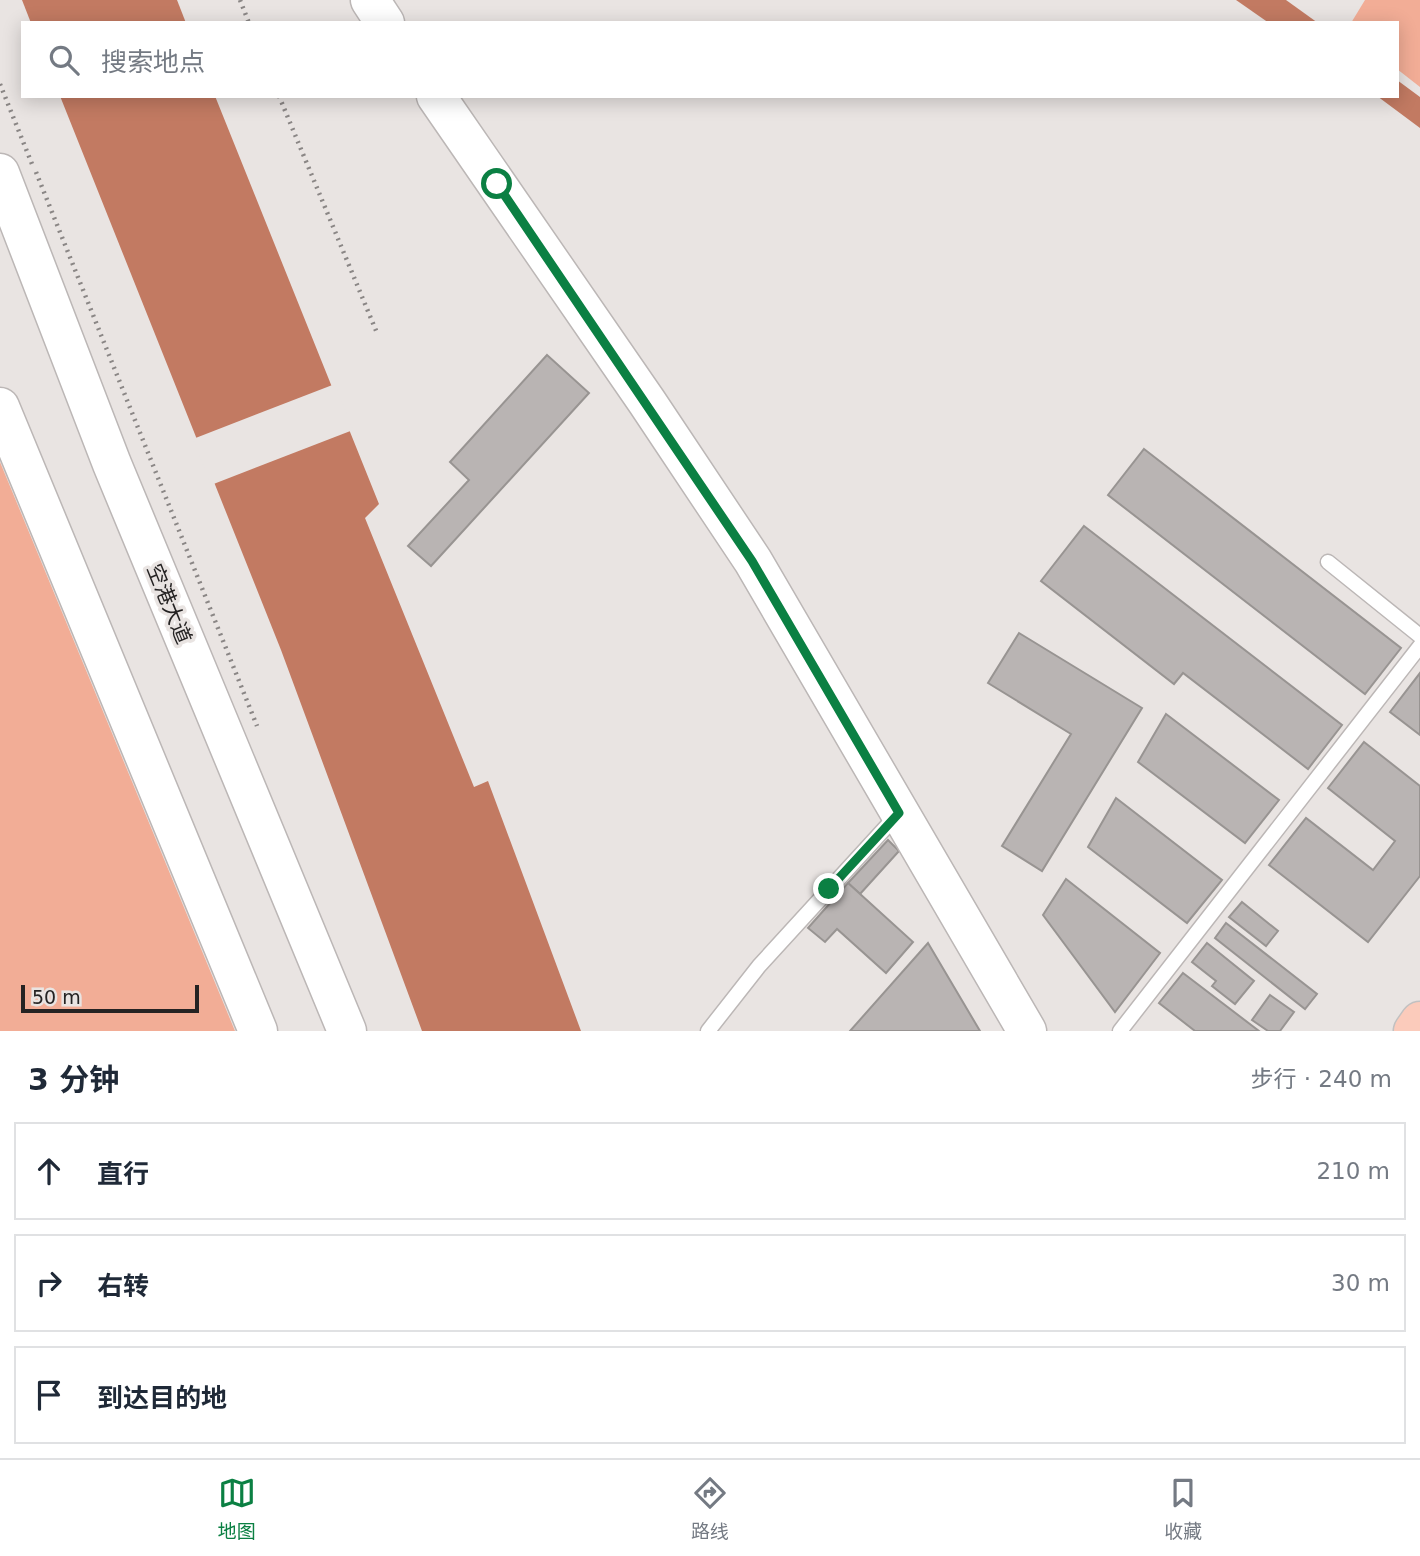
<!DOCTYPE html>
<html lang="zh">
<meta charset="utf-8">
<style>
:root{--surface:#fff;--page:#f6f6f7;--text:#1f2937;--muted:#747a83;--line:#e0e1e3;--accent:#0b8043}
body{margin:0;font-family:"DejaVu Sans","Noto Sans SC",sans-serif;background:var(--page);color:var(--text)}
.scale{position:absolute;left:21px;bottom:18px;width:178px;box-sizing:border-box;padding-left:7px;border:4px solid #252323;border-top:0;font-size:19px;line-height:24px;white-space:nowrap;color:#252323;-webkit-text-stroke:5px #e9e4e2;paint-order:stroke}
.stop{position:absolute;width:21px;height:21px;margin:-16px;border:5px solid #0b8043;border-radius:50%;background:#fff}
.stop.end{background:#0b8043;border-color:#fff;box-shadow:0 2px 7px #0008}
.list{margin:0;padding:0;list-style:none}
h2{display:flex;justify-content:space-between;align-items:center;height:91px;margin:0;padding:0 28px;font-size:30px}
h2 small{font-size:23px;font-weight:400;color:var(--muted)}
.list li{display:grid;grid-template-columns:46px 1fr auto;gap:21px;align-items:center;box-sizing:border-box;height:98px;margin:0 14px 14px;padding:0 14px;border:2px solid var(--line);border-radius:0px}
.list b{display:block;font-size:26px;white-space:nowrap}
.list em{font-size:23px;font-style:normal;color:var(--muted)}
.icon{flex:none;width:38px;height:38px;fill:none;stroke:currentColor;stroke-width:2;stroke-linecap:round;stroke-linejoin:round}
.map{position:relative;flex:none;width:1420px;height:1031px;overflow:hidden}
.search{position:absolute;background:var(--surface);box-shadow:0 4px 18px #0003;left:21px;right:21px;top:21px;height:77px;display:flex;align-items:center;gap:18px;box-sizing:border-box;padding:0 24px;border-radius:0px;color:var(--muted);font-size:26px}
.sheet{height:427px;background:var(--surface)}
nav{display:flex;justify-content:space-around;align-items:center;box-sizing:border-box;height:98px;border-top:2px solid var(--line);background:var(--surface);font-size:19px;color:var(--muted)}
nav a{display:grid;justify-items:center;gap:4px}
nav .on{color:var(--accent)}
.map>svg:first-child{display:block}
</style>
<div class="map">
<svg width="1420" height="1031" viewBox="0 0 1420 1031">
<rect width="100%" height="100%" fill="#e9e4e2"/>
<g fill="#f2ad96">
<polygon points="1365,0 1420,0 1420,87 1397,69 1397,23 1351,23"/>
<polygon points="0,462 235,1031 0,1031"/>
</g>
<g fill="#c27a62">
<polygon points="22,0 177,0 186,23 31,23"/>
<polygon points="1236,0 1286,0 1318,23 1269,23"/>
<polygon points="1397,80 1420,97 1420,128 1377,96 1397,96"/>
<polygon points="60,96 215,96 379,504 365,518 474,787 488,781 581,1031 422,1031 281,650"/>
</g>
<polygon fill="#e9e4e2" points="335,384 353,430 211,485 193,439"/>
<g fill="#b9b4b3" stroke="#989492" stroke-width="2">
<polygon points="547,355 589,393 431,566 408,546 469,480 450,462"/>
<polygon points="1144,449 1401,648 1365,694 1108,495"/>
<polygon points="1084,526 1342,725 1308,769 1183,673 1174,684 1041,581"/>
<polygon points="1019,633 1142,708 1042,871 1002,846 1071,734 988,683"/>
<polygon points="1420,673 1420,735 1390,712"/>
<polygon points="1166,714 1279,800 1245,843 1138,762"/>
<polygon points="1364,742 1420,786 1420,876 1368,942 1269,865 1306,818 1373,870 1395,841 1328,788"/>
<polygon points="1116,798 1222,880 1187,923 1088,847"/>
<polygon points="888,840 899,851 860,894 848,883"/>
<polygon points="1066,879 1160,953 1115,1012 1043,915"/>
<polygon points="848,883 913,942 886,973 837,929 825,942 808,928"/>
<polygon points="1242,902 1278,931 1266,946 1229,917"/>
<polygon points="1226,923 1317,994 1305,1009 1215,938"/>
<polygon points="928,943 980,1031 850,1031"/>
<polygon points="1207,943 1254,981 1235,1004 1212,986 1216,981 1192,962"/>
<polygon points="1183,973 1259,1031 1195,1031 1159,1003"/>
<polygon points="1270,995 1294,1012 1280,1031 1268,1031 1252,1020"/>
</g>
<g fill="none" stroke-linecap="round" stroke-linejoin="round">
<defs>
<g id="service">
<polyline points="1328,562 1420,636"/>
<polyline points="708,1031 759,966 898,814"/>
<polyline points="1120,1031 1420,646"/>
</g>
<g id="secondary">
<polyline points="370,0 385,23"/>
<polyline points="436,96 647,402 753,561 1027,1031"/>
<polyline points="0,173 112,464 347,1031"/>
<polyline points="0,407 258,1031"/>
</g>
<polyline id="primary" points="1413,1031 1420,1021"/>
</defs>
<use href="#service" stroke="#bcb7b6" stroke-width="17"/>
<use href="#secondary" stroke="#bcb7b6" stroke-width="41"/>
<use href="#primary" stroke="#c2c1c1" stroke-width="41"/>
<g stroke="#8a8685" stroke-width="4.5" stroke-dasharray="2 5" stroke-linecap="butt">
<polyline points="240,0 249,23"/>
<polyline points="0,84 32,164"/>
<polyline points="279,96 377,333"/>
<polyline points="36,172 257,726"/>
</g>
<use href="#service" stroke="#fff" stroke-width="14"/>
<use href="#secondary" stroke="#fff" stroke-width="38"/>
<use href="#primary" stroke="#fbcbbb" stroke-width="38"/>
</g>
<g fill="none" stroke-linecap="round" stroke-linejoin="round">
<polyline stroke="#0b8043" stroke-width="9" points="497,184 752,561 899,813 829,889"/>
</g>
<g text-anchor="middle" stroke-width="7" stroke-linejoin="round" paint-order="stroke">
<g font-size="21" fill="#252323" stroke="#e9e4e2">
<text transform="translate(169 604) rotate(68)" y="7">空港大道</text>
</g>
</g>
</svg>
<div class="scale">50 m</div>
<div class="stop" style="left:497px;top:184px"></div>
<div class="stop end" style="left:829px;top:889px"></div>
<div class="search"><svg class="icon" aria-label="search" viewBox="0 0 24 24"><circle cx="10" cy="10" r="6"/><path d="M15 15l6 6"/></svg>搜索地点</div>
</div>
<section class="sheet">
<h2>3 分钟<small>步行 · 240 m</small></h2>
<ul class="list">
<li><svg class="icon" aria-label="ahead" viewBox="0 0 24 24"><path d="M12 20V5M6 11l6-6 6 6"/></svg><div><b>直行</b></div><em>210 m</em></li>
<li><svg class="icon" aria-label="right" viewBox="0 0 24 24"><path d="M7 20v-9h11M14 6l5 5-5 5"/></svg><div><b>右转</b></div><em>30 m</em></li>
<li><svg class="icon" aria-label="arrive" viewBox="0 0 24 24"><path d="M6 21V4h12l-3 4 3 4H6"/></svg><div><b>到达目的地</b></div></li>
</ul>
</section>
<nav>
<a class="on"><svg class="icon" aria-label="map" viewBox="0 0 24 24"><path d="M3 6l6-2 6 2 6-2v14l-6 2-6-2-6 2zM9 4v14M15 6v14"/></svg>地图</a>
<a><svg class="icon" aria-label="directions" viewBox="0 0 24 24"><path d="M12 3l9 9-9 9-9-9zM9 14v-3h6M13 9l2 2-2 2"/></svg>路线</a>
<a><svg class="icon" aria-label="saved" viewBox="0 0 24 24"><path d="M7 4h10v16l-5-4-5 4z"/></svg>收藏</a>
</nav>
